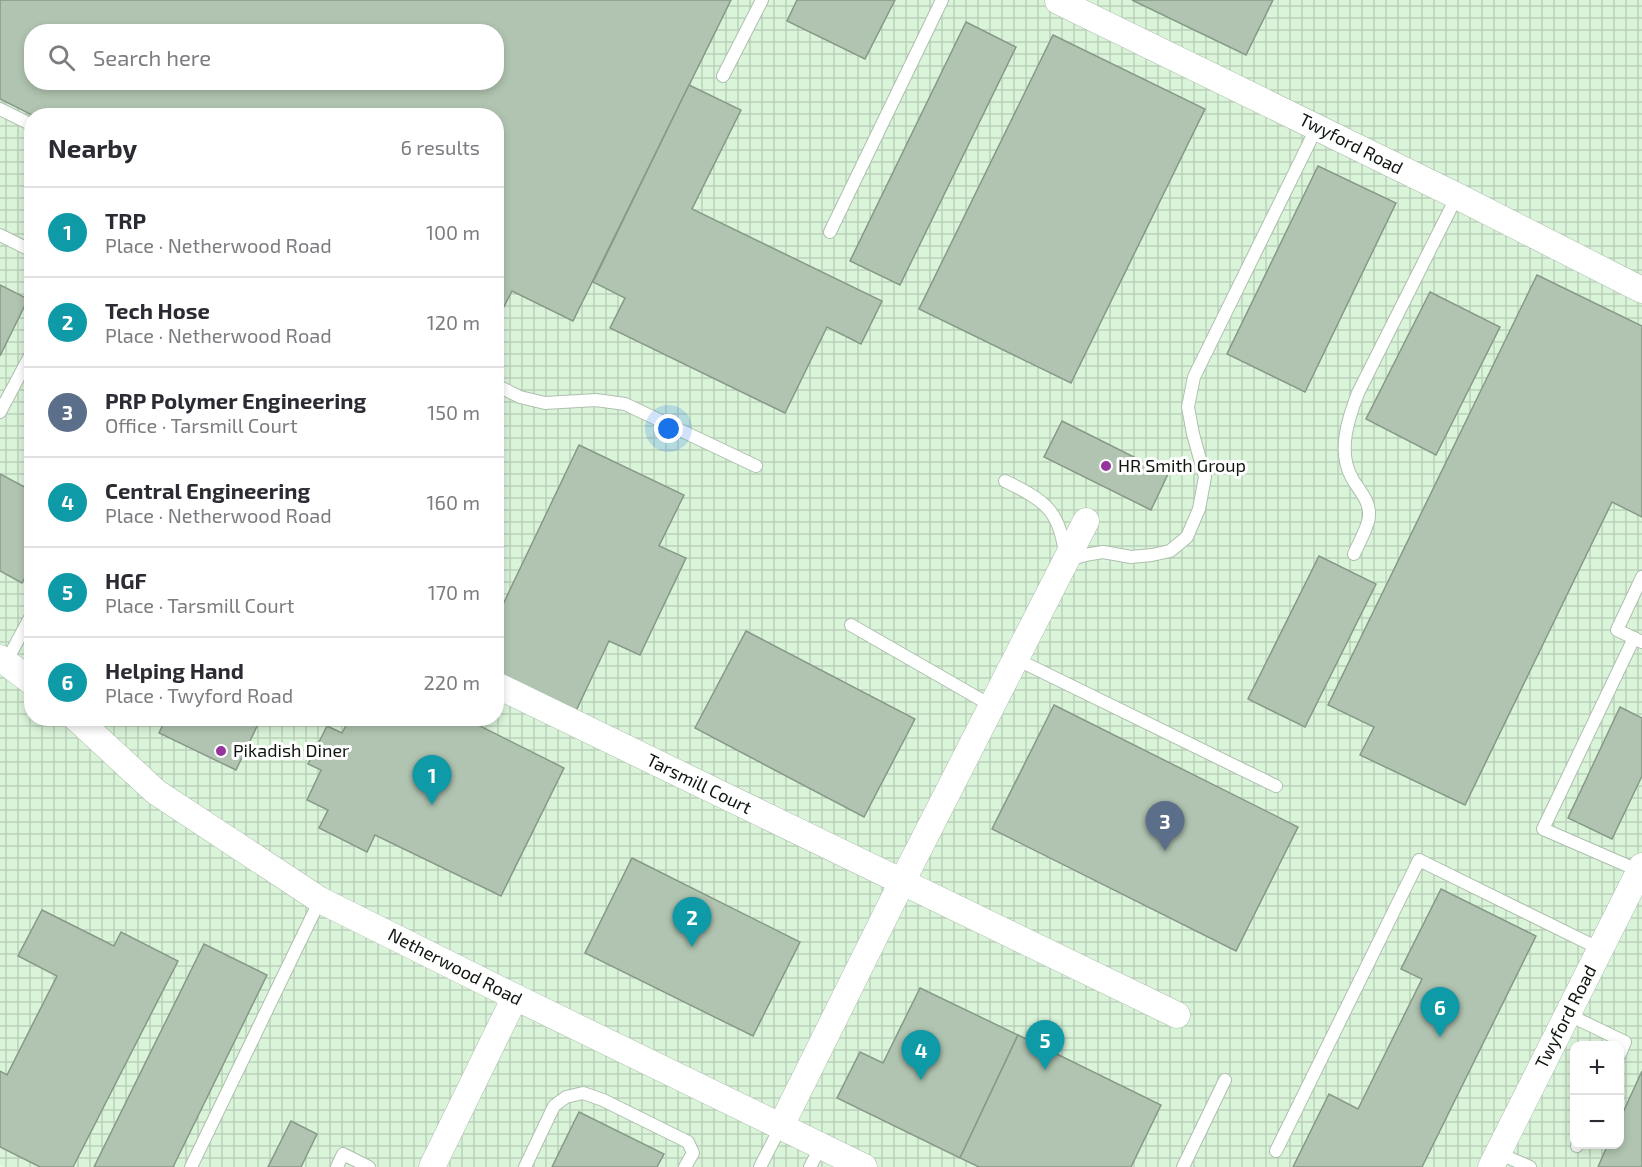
<!DOCTYPE html>
<meta charset="utf-8">
<style>
:root{--surface:#fff;--page:#f2f2f3;--text:#2b2b33;--muted:#7c7c81;--line:#e1e1e2;--accent:#1a73e8}
body{margin:0;font-family:"Exo 2",sans-serif;background:var(--page);color:var(--text)}
.controls{position:absolute;right:18px;bottom:18px;display:grid;overflow:hidden;border-radius:12px;box-shadow:0 3px 9px #0003}
.controls button{width:54px;height:54px;display:grid;place-items:center;padding:0;border:0;border-bottom:2px solid var(--line);background:var(--surface);color:var(--text);font:30px sans-serif}
.you{position:absolute;left:669px;top:429px;width:21px;height:21px;margin:-15px;border:4px solid #fff;border-radius:50%;background:#1a73e8;box-shadow:0 0 0 9px #1a73e833}
.badge{display:grid;place-items:center;width:39px;height:39px;border-radius:50%;background:var(--accent);color:#fff;font-size:20px;font-weight:700}
.pin{position:absolute;translate:-50% -50px;filter:drop-shadow(0 2px 3px #0008)}
.pin::after{content:'';position:absolute;top:32px;width:21px;height:18px;background:inherit;clip-path:polygon(0 0,100% 0,50% 100%)}
.list{margin:0;padding:0;list-style:none}
h2{display:flex;justify-content:space-between;align-items:center;height:78px;margin:0;padding:0 24px;font-size:26px}
h2 small{font-size:20px;font-weight:400;color:var(--muted)}
.list li{display:grid;grid-template-columns:39px 1fr auto;gap:18px;align-items:center;box-sizing:border-box;height:90px;padding:0 24px;border-top:2px solid var(--line)}
.list b{display:block;font-size:22px;white-space:nowrap}
.list p{margin:0;font-size:20px;white-space:nowrap;color:var(--muted)}
.list em{font-size:20px;font-style:normal;color:var(--muted)}
.icon{flex:none;width:33px;height:33px;fill:none;stroke:currentColor;stroke-width:2;stroke-linecap:round;stroke-linejoin:round}
.map{position:relative;flex:none;width:1642px;height:1167px;overflow:hidden}
.search{position:absolute;background:var(--surface);box-shadow:0 3px 9px #0003;left:24px;top:24px;width:480px;height:66px;display:flex;align-items:center;gap:15px;box-sizing:border-box;padding:0 21px;border-radius:24px;color:var(--muted);font-size:22px}
.panel{position:absolute;background:var(--surface);box-shadow:0 3px 9px #0003;left:24px;top:108px;width:480px;height:618px;border-radius:24px}
.map>svg:first-child{display:block}
</style>
<div class="map">
<svg width="1642" height="1167" viewBox="0 0 1642 1167">
<defs>
<pattern id="industrial-grid" width="8" height="8" patternUnits="userSpaceOnUse" patternTransform="scale(1.5)"><rect width="8" height="8" fill="#daf4da"/><path d="M0 4h8M4 0v8" fill="none" stroke="#bad0ba"/></pattern>
</defs>
<rect width="100%" height="100%" fill="#e8fde9"/>
<path fill="url(#industrial-grid)" fill-rule="evenodd" d="M0,0H1642V1167H4L0,1165ZM32,32H496V82H32ZM32,116H496V718H32ZM1574,1046H1620V1144H1574Z"/>
<g fill="#b1c4b1" stroke="#879987" stroke-width="1.5" fill-rule="evenodd">
<path d="M0,0H731L573,321L512,291L496,322V116H34L0,99ZM32,32H496V82H32Z"/>
<polygon points="797,0 895,0 865,59 787,21"/>
<polygon points="1132,0 1273,0 1246,55"/>
<polygon points="966,22 1016,47 900,285 850,261"/>
<polygon points="1053,35 1205,109 1071,383 919,309"/>
<polygon points="689,85 741,110 692,209 882,301 861,344 827,327 785,413 610,328 625,298 593,282"/>
<polygon points="1318,166 1396,203 1305,392 1227,354"/>
<polygon points="1537,275 1642,326 1642,517 1612,502 1465,805 1360,755 1374,727 1328,705"/>
<polygon points="0,285 28,299 0,356"/>
<polygon points="1430,292 1500,327 1436,455 1366,419"/>
<polygon points="1062,421 1168,474 1151,510 1044,457"/>
<polygon points="579,445 684,495 659,546 686,558 640,655 609,641 575,713 496,676 496,619"/>
<polygon points="0,474 32,491 32,565 22,583 0,571"/>
<polygon points="1319,556 1376,584 1305,727 1248,699"/>
<polygon points="746,631 915,719 864,817 695,728"/>
<polygon points="1054,705 1298,827 1236,951 992,829"/>
<polygon points="1620,707 1642,718 1642,776 1612,839 1568,818"/>
<polygon points="166,718 261,718 236,770 159,733"/>
<polygon points="350,718 464,718 564,768 501,896 375,835 367,852 319,828 328,810 307,800 321,770 308,764 327,726 342,733"/>
<polygon points="632,858 800,942 753,1036 585,953"/>
<polygon points="1441,889 1536,936 1422,1167 1293,1167 1329,1094 1358,1109 1422,979 1401,969"/>
<polygon points="42,910 114,946 121,932 178,961 73,1167 40,1167 0,1147 0,1071 7,1075 57,976 18,956"/>
<polygon points="204,944 267,975 173,1167 94,1167"/>
<polygon points="920,988 1018,1035 960,1158 837,1098 860,1052 883,1063"/>
<polygon points="1018,1035 1161,1105 1131,1167 979,1167 960,1158"/>
<polygon points="1642,1071 1642,1167 1598,1167 1608,1144 1620,1144 1620,1119"/>
<polygon points="579,1112 664,1154 657,1167 552,1167"/>
<polygon points="291,1121 317,1134 301,1167 268,1167"/>
</g>
<g fill="none" stroke-linecap="round" stroke-linejoin="round">
<defs>
<g id="lane">
<polyline points="723,76 762,0"/>
<polyline points="0,109 32,125"/>
<polyline points="830,232 942,0"/>
<polyline points="0,235 32,251"/>
<polyline points="496,385 520,397 545,403 596,400 625,404 756,466"/>
<polyline points="0,412 32,352"/>
<path d="M1005,481C1048,502 1060,511 1066,561L1085,555L1103,552L1131,557L1152,555L1170,551L1187,537L1199,509L1205,477L1193,434L1188,407L1194,377L1317,127"/>
<path d="M1354,554C1358,545 1369,525 1369,516C1370,500 1359,491 1352,478C1337,452 1348,419 1358,393L1457,196"/>
<polyline points="1642,577 1617,630 1642,642"/>
<polyline points="851,625 992,706"/>
<polyline points="1634,638 1543,829 1642,872"/>
<polyline points="1016,659 1276,786"/>
<polyline points="6,662 32,614"/>
<polyline points="1567,1014 1625,1042 1620,1054"/>
<polyline points="1577,1146 1578,1144"/>
<polyline points="1276,1151 1419,860 1600,949"/>
<polyline points="1498,1153 1530,1167"/>
<polyline points="191,1167 320,900"/>
<polyline points="337,1167 343,1154 369,1167"/>
<polyline points="525,1167 554,1106 566,1097 583,1093 603,1100 688,1142 693,1153 685,1167"/>
<polyline points="760,1167 781,1126"/>
<polyline points="810,1167 821,1146"/>
<polyline points="1183,1167 1225,1080"/>
</g>
<g id="street">
<polyline points="1058,1 1457,196 1642,290"/>
<polyline points="0,658 32,682"/>
<polyline points="496,685 1177,1015"/>
<polyline points="76,718 156,792 320,900 515,997 864,1167"/>
<polyline points="781,1126 902,882 1086,521"/>
<polyline points="432,1167 515,997"/>
<polyline points="1491,1167 1642,866"/>
</g>
</defs>
<use href="#lane" stroke="#adc0ad" stroke-width="14"/>
<use href="#street" stroke="#adc0ad" stroke-width="27"/>
<use href="#lane" stroke="#fff" stroke-width="12"/>
<use href="#street" stroke="#fff" stroke-width="26"/>
</g>
<g fill="#96349b" stroke="#fff" stroke-width="2">
<circle cx="1106" cy="466" r="6"/>
<circle cx="221" cy="751" r="6"/>
</g>
<g text-anchor="middle" stroke-width="6" stroke-linejoin="round" paint-order="stroke">
<g font-size="18" fill="#0f160f" stroke="#fff">
<text transform="translate(1351 144) rotate(27)" y="6">Twyford Road</text>
<text transform="translate(699 784) rotate(26)" y="6">Tarsmill Court</text>
<text transform="translate(455 967) rotate(27)" y="6">Netherwood Road</text>
<text transform="translate(1566 1017) rotate(-63)" y="6">Twyford Road</text>
</g>
<g font-size="18" fill="#0f160f" stroke="#fff" text-anchor="start">
<text x="1118" y="472">HR Smith Group</text>
<text x="233" y="757">Pikadish Diner</text>
</g>
</g>
</svg>
<div class="controls">
<button>+</button>
<button>−</button>
</div>
<div class="you"></div>
<div class="pin badge" style="left:432px;top:805px;background:#0f9aa8">1</div>
<div class="pin badge" style="left:692px;top:947px;background:#0f9aa8">2</div>
<div class="pin badge" style="left:1165px;top:851px;background:#5c6f8a">3</div>
<div class="pin badge" style="left:921px;top:1080px;background:#0f9aa8">4</div>
<div class="pin badge" style="left:1045px;top:1070px;background:#0f9aa8">5</div>
<div class="pin badge" style="left:1440px;top:1037px;background:#0f9aa8">6</div>
<div class="search"><svg class="icon" aria-label="search" viewBox="0 0 24 24"><circle cx="10" cy="10" r="6"/><path d="M15 15l6 6"/></svg>Search here</div>
<section class="panel">
<h2>Nearby<small>6 results</small></h2>
<ul class="list">
<li><span class="badge" style="background:#0f9aa8">1</span><div><b>TRP</b><p>Place · Netherwood Road</p></div><em>100 m</em></li>
<li><span class="badge" style="background:#0f9aa8">2</span><div><b>Tech Hose</b><p>Place · Netherwood Road</p></div><em>120 m</em></li>
<li><span class="badge" style="background:#5c6f8a">3</span><div><b>PRP Polymer Engineering</b><p>Office · Tarsmill Court</p></div><em>150 m</em></li>
<li><span class="badge" style="background:#0f9aa8">4</span><div><b>Central Engineering</b><p>Place · Netherwood Road</p></div><em>160 m</em></li>
<li><span class="badge" style="background:#0f9aa8">5</span><div><b>HGF</b><p>Place · Tarsmill Court</p></div><em>170 m</em></li>
<li><span class="badge" style="background:#0f9aa8">6</span><div><b>Helping Hand</b><p>Place · Twyford Road</p></div><em>220 m</em></li>
</ul>
</section>
</div>
